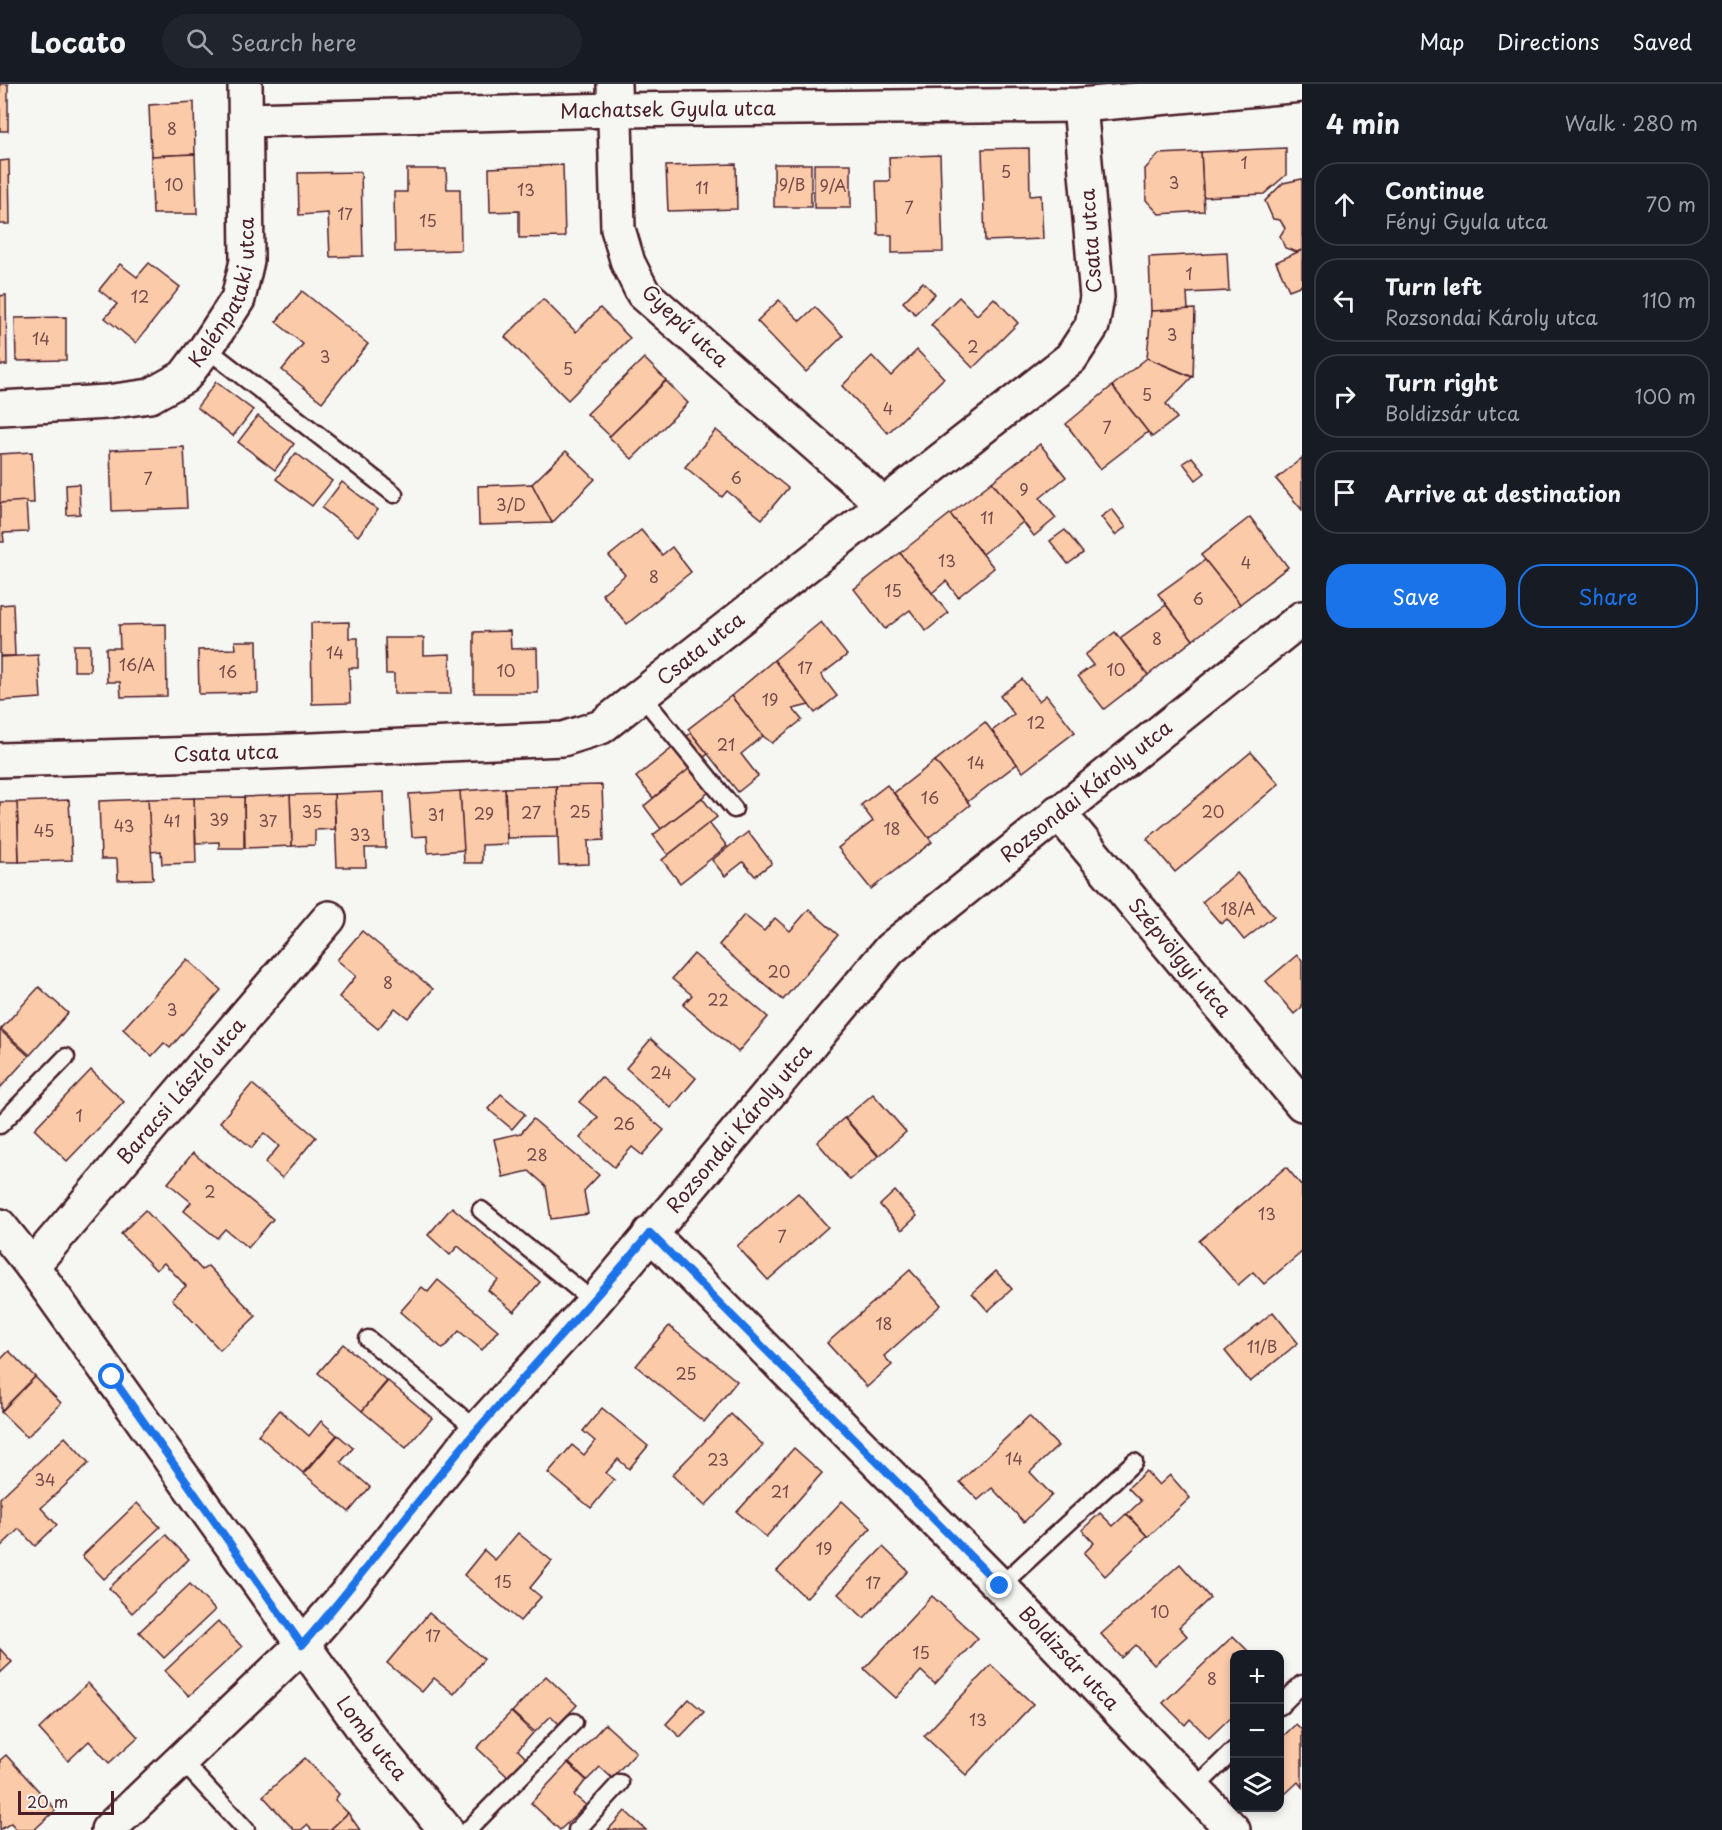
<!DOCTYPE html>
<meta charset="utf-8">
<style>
:root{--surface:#171b24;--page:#20242c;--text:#f1f3f6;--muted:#9ea1a6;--line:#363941;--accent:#1a73e8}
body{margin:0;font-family:"Playpen Sans",sans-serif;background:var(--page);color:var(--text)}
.controls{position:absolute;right:18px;bottom:18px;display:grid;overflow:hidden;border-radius:12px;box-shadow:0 3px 9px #0003}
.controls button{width:54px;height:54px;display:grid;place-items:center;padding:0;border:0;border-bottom:2px solid var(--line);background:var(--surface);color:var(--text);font:30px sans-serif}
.scale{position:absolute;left:18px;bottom:15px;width:96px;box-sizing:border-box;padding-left:6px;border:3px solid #4a1f2b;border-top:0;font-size:16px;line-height:21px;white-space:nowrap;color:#4a1f2b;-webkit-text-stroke:4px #f6f6f2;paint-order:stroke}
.stop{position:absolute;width:18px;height:18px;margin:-14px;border:4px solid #1a73e8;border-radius:50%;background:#fff}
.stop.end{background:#1a73e8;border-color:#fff;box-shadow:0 2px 6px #0008}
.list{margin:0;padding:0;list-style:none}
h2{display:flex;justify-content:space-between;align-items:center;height:78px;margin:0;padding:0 24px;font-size:26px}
h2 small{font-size:20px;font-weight:400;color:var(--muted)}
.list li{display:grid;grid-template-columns:39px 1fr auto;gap:18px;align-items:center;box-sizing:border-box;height:84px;margin:0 12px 12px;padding:0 12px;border:2px solid var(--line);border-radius:24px}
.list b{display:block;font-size:22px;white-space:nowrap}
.list p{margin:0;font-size:20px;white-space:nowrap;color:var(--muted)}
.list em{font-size:20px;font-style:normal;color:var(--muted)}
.actions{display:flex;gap:12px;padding:18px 24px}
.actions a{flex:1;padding:14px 0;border:2px solid var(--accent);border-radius:24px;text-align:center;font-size:21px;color:var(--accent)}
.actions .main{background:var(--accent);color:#fff}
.icon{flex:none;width:33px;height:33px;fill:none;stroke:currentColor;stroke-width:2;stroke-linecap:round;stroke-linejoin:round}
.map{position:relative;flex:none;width:1302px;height:1746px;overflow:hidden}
header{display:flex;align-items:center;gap:36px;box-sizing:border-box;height:84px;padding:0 30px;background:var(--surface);border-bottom:2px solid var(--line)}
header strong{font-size:28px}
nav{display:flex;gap:33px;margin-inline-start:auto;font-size:21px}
.search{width:420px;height:54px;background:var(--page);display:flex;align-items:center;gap:15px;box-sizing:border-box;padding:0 21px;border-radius:33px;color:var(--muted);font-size:22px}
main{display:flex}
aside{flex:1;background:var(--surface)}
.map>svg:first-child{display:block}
</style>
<header>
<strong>Locato</strong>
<div class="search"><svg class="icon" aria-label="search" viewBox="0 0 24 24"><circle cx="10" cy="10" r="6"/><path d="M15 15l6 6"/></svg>Search here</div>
<nav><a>Map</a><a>Directions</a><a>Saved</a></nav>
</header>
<main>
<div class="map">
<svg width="1302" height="1746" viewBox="0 0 1302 1746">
<rect width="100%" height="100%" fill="#f6f6f2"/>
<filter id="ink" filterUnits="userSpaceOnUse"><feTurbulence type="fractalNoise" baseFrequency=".0167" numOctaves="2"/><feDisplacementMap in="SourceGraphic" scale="12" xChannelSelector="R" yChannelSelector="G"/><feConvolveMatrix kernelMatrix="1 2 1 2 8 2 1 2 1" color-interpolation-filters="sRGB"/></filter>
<g filter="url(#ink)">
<g fill="#facaa9" stroke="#4a1f2b" stroke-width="1.5">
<rect x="0" y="0" width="8" height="47"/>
<polygon points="194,18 195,70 151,72 149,21"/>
<polygon points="1029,64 1030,112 1041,111 1043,155 985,157 982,65"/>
<polygon points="1286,64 1286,91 1264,110 1203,113 1201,68"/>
<polygon points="1201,68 1204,127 1159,130 1146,116 1145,85 1159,70"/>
<polygon points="195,70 197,130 153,130 151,72"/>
<polygon points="940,71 943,168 892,169 892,151 878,151 876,97 890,97 889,73"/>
<polygon points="9,76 10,140 0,140 0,77"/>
<polygon points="736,80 737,125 668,127 666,82"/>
<rect x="774" y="80" width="37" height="43"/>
<rect x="814" y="80" width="37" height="44"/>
<polygon points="563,81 565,153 519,154 519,127 490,128 489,84"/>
<polygon points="407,85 446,85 447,105 460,105 461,166 395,168 394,108 407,108"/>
<polygon points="361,88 363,172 330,173 328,129 299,131 298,89"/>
<polygon points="1302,95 1302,166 1297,168 1285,164 1280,152 1285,144 1280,136 1273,135 1265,117 1283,99"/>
<polygon points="1302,166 1302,201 1289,206 1276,178"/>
<polygon points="1227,169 1229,207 1187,209 1188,226 1151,227 1149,173"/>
<polygon points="149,179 180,203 136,259 105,234 117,220 99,206 120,180 137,193"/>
<polygon points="923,198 935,210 915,230 903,218"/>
<polygon points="302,207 368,260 322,318 282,286 303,260 276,238"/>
<polygon points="6,211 7,281 0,281 0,212"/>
<polygon points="959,213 977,231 994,214 1018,239 973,284 931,241"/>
<polygon points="543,215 576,248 600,224 630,254 568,316 505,253"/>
<polygon points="779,216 800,237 815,223 843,252 806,288 757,237"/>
<polygon points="1195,225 1193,293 1147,274 1151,227"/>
<polygon points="66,233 66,276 16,277 15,234"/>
<polygon points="917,266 944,294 888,349 842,302 872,272 891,292"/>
<polygon points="644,274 666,296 610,352 587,330"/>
<polygon points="1147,274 1192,293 1166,320 1177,334 1152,353 1112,302"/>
<polygon points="666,297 688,319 632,375 609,353"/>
<polygon points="216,298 253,326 233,352 197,323"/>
<polygon points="1112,302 1148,348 1100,385 1066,340"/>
<polygon points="258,332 294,360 275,386 238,358"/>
<polygon points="716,346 788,404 762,435 727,407 722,413 685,383"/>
<polygon points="1040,360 1066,393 1040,414 1056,434 1034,452 992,398"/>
<polygon points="184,363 187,424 112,427 110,366"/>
<polygon points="566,367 595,395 552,439 532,400"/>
<polygon points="32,368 34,419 0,419 0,370"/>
<polygon points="296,369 332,397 312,422 276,395"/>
<polygon points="1192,373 1205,389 1196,396 1183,379"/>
<polygon points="1302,374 1302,426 1276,395"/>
<polygon points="342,398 378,426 358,452 322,424"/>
<polygon points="992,398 1023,438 983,470 950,430"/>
<polygon points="79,400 80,430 67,431 66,401"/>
<polygon points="532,400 552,439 479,441 478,402"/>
<polygon points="26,417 28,448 3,449 4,458 0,458 0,419"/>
<polygon points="1112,425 1126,443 1115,451 1101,433"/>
<polygon points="950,430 994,484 958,513 946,497 932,509 900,469"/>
<polygon points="1250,433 1288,483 1240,520 1201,471"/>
<polygon points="641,446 662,471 672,463 691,488 627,540 602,510 625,491 609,472"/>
<polygon points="1065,446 1083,469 1068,480 1050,457"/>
<polygon points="900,469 948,529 926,547 910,526 885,545 854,505"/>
<polygon points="1205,476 1240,520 1193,556 1158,510"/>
<polygon points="13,520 15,572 0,572 0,521"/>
<polygon points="1166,521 1193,556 1148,591 1120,554"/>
<polygon points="349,538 349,554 358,554 358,584 349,584 350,619 312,620 311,539"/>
<polygon points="821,538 847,571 821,591 837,612 815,629 774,576"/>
<polygon points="166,540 167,612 121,613 120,598 107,598 106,564 120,564 119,541"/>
<polygon points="510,547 511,565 537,564 538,609 474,609 474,548"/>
<polygon points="1115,548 1148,591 1104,625 1078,592 1093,581 1085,571"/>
<polygon points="385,554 424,554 424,571 450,570 451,610 394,610 394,590 386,590"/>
<polygon points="235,557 257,557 258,609 199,610 198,566 236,565"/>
<rect x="74" y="561" width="16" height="26"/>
<polygon points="38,571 41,614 0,617 0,573"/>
<polygon points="774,576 809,621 793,625 802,636 772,659 763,652 731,612"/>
<polygon points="1022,595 1039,617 1046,611 1075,648 1023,688 992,647 1014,630 1000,612"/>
<polygon points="731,612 763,652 741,670 758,692 738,708 688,645"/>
<polygon points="985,638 1017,680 967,718 935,677"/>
<polygon points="691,649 708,670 653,714 636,693"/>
<polygon points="1251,668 1279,700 1175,788 1147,755"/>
<polygon points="935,677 970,721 928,754 894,709"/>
<polygon points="690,684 709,708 661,745 644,722"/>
<polygon points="602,701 604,756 588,757 589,780 559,781 556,702"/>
<polygon points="887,701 932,758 871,805 838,764 873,737 861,721"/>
<polygon points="556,702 558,753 507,754 505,704"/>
<polygon points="505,704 507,760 482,761 482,779 464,779 460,707"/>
<polygon points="460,707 464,766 428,769 427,752 412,753 409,710"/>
<polygon points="384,708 386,764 365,764 366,783 337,783 334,710"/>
<polygon points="334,710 335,745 315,746 315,761 292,762 290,711"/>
<polygon points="290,711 292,762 245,764 244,713"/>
<polygon points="244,713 244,764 219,764 219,758 196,759 194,714"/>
<polygon points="194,714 196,779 162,780 161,767 150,768 148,715"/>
<polygon points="702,714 717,733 668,771 653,751"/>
<polygon points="148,715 153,795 118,796 117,775 101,775 99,717"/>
<polygon points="69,716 72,776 19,778 17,718"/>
<polygon points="0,718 17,718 19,778 0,778"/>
<polygon points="709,739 727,762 680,799 662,776"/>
<polygon points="748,748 772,779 755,792 743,778 725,792 712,776"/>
<polygon points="1237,789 1274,832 1244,856 1227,835 1221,840 1202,818"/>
<polygon points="809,825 838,851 783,916 719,861 744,831 764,847 775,834 790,847"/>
<polygon points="362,847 433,905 408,934 395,924 378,945 339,913 356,892 337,876"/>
<polygon points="694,870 768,933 738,968 683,921 692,911 672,895"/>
<polygon points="1297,871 1302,876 1302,923 1294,930 1266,897"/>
<polygon points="187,875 221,906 170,964 164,959 152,972 123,945"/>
<polygon points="39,903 68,929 30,971 1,945"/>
<polygon points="0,946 29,972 0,1004"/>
<polygon points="651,955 696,994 671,1024 626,984"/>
<polygon points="91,986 124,1018 67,1077 34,1045"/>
<polygon points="601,993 664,1046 642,1071 632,1063 614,1083 580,1054 598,1033 579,1018"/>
<polygon points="252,1000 316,1053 282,1094 265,1079 279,1062 264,1049 252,1064 220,1038"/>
<polygon points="501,1010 525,1030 512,1045 488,1025"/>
<polygon points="873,1010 906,1048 879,1072 845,1034"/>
<polygon points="844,1034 878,1072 850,1096 817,1058"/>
<polygon points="533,1035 599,1091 584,1107 588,1130 551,1135 546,1102 529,1087 503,1093 494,1055 521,1049"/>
<polygon points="193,1069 273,1135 248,1164 225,1145 217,1154 184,1127 191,1118 168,1099"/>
<polygon points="1286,1083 1302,1102 1302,1168 1264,1200 1253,1188 1238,1201 1199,1157"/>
<polygon points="895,1107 917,1132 902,1146 880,1121"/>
<polygon points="798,1109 828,1143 768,1196 737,1162"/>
<polygon points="452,1123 540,1198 514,1228 488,1206 498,1196 458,1162 450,1171 428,1151"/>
<polygon points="145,1126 202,1186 208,1182 256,1232 220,1266 172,1215 186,1202 164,1179 156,1186 121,1150"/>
<polygon points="910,1186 941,1221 884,1272 892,1281 867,1303 827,1259"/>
<polygon points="996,1187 1012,1205 988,1227 972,1209"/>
<polygon points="438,1196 498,1246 482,1266 459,1247 443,1265 400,1228 422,1203 428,1208"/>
<polygon points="1273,1228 1298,1259 1250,1298 1225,1267"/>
<polygon points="669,1242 737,1297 704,1338 636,1282"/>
<polygon points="343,1260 387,1297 362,1327 318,1289"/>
<polygon points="9,1267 35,1293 1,1327 0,1276"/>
<polygon points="35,1293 61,1319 27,1353 1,1328"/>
<polygon points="388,1297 432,1334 406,1364 362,1327"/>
<polygon points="602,1324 648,1362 629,1385 618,1375 606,1389 614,1396 591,1424 548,1389 572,1361 584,1371 595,1357 583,1347"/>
<polygon points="280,1326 309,1352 321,1337 337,1351 303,1389 258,1351"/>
<polygon points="731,1330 763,1361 705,1422 672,1391"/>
<polygon points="1029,1332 1058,1362 1030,1388 1052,1411 1024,1438 992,1404 978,1416 960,1398"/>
<polygon points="338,1351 353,1364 341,1378 370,1403 349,1428 304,1390"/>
<polygon points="65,1353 89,1379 41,1424 57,1441 35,1462 19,1445 0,1463 0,1414"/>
<polygon points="794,1364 822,1389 766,1453 737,1428"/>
<polygon points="1146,1387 1159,1401 1170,1391 1190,1414 1148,1453 1127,1430 1141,1417 1128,1404"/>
<polygon points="842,1417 871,1444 806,1514 777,1487"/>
<polygon points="137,1419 160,1443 104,1495 82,1472"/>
<polygon points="1100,1429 1113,1442 1126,1430 1147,1452 1105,1492 1084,1469 1094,1459 1082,1446"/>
<polygon points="518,1449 552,1477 530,1504 541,1513 520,1537 464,1491 484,1466 495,1476"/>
<polygon points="166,1451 189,1475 132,1529 109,1504"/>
<polygon points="883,1463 908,1487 864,1534 838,1510"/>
<polygon points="1180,1480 1210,1514 1179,1543 1187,1552 1154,1581 1136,1561 1122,1574 1101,1550"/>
<polygon points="190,1500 215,1526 164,1574 139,1548"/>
<polygon points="932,1512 978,1554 935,1600 921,1587 896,1614 864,1585"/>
<polygon points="429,1529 484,1575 454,1610 434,1594 422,1608 387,1579"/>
<polygon points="218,1537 242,1563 189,1612 165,1587"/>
<polygon points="1233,1552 1251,1570 1234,1570 1234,1630 1209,1654 1190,1635 1185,1641 1163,1619"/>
<polygon points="0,1565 12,1578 0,1589"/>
<polygon points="991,1581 1033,1620 966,1691 924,1652"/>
<polygon points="546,1592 577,1621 559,1640 551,1632 535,1648 512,1628"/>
<polygon points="88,1599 138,1653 109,1679 89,1657 68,1677 39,1645"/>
<polygon points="689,1615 704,1628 680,1653 666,1640"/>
<polygon points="511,1628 533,1649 518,1666 526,1674 509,1694 477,1664"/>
<polygon points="605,1640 636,1668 612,1694 600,1683 587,1696 569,1679"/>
<polygon points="1296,1640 1302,1646 1302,1703 1298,1698 1283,1712 1280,1708 1280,1655"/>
<polygon points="6,1671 56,1726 34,1746 17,1746 11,1739 0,1746 0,1676"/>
<polygon points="305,1674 339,1710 335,1716 348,1729 330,1746 312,1746 307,1741 301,1746 294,1746 263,1712"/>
<polygon points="568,1679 586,1696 574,1711 586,1721 560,1746 531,1719"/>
<polygon points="625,1727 646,1746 608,1746"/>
<polygon points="348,1729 360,1746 330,1746"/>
</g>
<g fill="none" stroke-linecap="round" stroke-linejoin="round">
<defs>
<g id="lane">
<polyline points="206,264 394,410"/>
<polyline points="641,611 734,725"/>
<polyline points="0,1041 66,973"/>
<polyline points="481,1126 594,1218"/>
<polyline points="368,1255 477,1346"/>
<polyline points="1000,1502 1134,1378"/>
<polyline points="1280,1622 1302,1600"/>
<polyline points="182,1677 246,1746"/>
<polyline points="1195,1704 1234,1666"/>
<polyline points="468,1746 574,1638"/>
<polyline points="577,1746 620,1699"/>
</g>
<g id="street">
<polyline points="614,0 618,145 628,179 643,209 883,420"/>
<path id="s1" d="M246,36L615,26L1080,21L1302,1"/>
<path id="s2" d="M0,324L107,318L150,312L184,293L206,264L238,215L247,177L245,0"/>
<path id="s3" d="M0,676L267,668L563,655L601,643L1071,274L1092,242L1097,213L1080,21"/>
<path id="s4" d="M1058,728L1302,1020"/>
<path id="s5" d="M0,1142L32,1182L366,1649L446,1746"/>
<path id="s6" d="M650,1149L1000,1502L1233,1746"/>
<path id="s7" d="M32,1182L329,834"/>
<path id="s8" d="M108,1746L302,1561L349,1507L477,1346L594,1218L890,865L1302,534"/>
</g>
</defs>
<use href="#lane" stroke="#4a1f2b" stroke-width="21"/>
<use href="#street" stroke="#4a1f2b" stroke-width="38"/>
<use href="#lane" stroke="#f6f6f2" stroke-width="16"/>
<use href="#street" stroke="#f6f6f2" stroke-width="33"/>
</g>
</g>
<g fill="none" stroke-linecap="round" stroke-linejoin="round" filter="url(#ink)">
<path stroke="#1a73e8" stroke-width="8" d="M112,1293L302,1561C364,1491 417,1415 478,1345C535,1279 595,1216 650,1149L1000,1502"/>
</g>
<g text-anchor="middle" stroke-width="4.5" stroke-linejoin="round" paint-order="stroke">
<g font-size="16" fill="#764a4a">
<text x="172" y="51">8</text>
<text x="1244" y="85">1</text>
<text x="1006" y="94">5</text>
<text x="1174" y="105">3</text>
<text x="174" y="107">10</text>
<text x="792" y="107">9/B</text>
<text x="833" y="108">9/A</text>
<text x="702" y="110">11</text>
<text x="526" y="112">13</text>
<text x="909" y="130">7</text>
<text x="345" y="136">17</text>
<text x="428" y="143">15</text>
<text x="1189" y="196">1</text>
<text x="140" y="219">12</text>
<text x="1172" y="257">3</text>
<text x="41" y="261">14</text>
<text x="973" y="269">2</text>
<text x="325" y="279">3</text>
<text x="568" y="291">5</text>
<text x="1147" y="317">5</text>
<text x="888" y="331">4</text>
<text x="1107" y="350">7</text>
<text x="736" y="400">6</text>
<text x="148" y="401">7</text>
<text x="1024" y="412">9</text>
<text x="511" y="427">3/D</text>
<text x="987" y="440">11</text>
<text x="947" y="483">13</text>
<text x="1246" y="485">4</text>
<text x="654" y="499">8</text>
<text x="893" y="513">15</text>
<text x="1198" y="521">6</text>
<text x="1157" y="561">8</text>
<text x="335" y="575">14</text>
<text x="137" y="587">16/A</text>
<text x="805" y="590">17</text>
<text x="1116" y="592">10</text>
<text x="506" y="593">10</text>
<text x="228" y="594">16</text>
<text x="770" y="622">19</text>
<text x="1036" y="645">12</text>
<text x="726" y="667">21</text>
<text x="976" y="685">14</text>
<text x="930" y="720">16</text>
<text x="312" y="734">35</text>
<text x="580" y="734">25</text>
<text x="1213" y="734">20</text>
<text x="531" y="735">27</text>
<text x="484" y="736">29</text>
<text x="436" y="737">31</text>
<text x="219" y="742">39</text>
<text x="172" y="743">41</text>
<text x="268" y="743">37</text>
<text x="124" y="748">43</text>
<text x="892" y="751">18</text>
<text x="44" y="753">45</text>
<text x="360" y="757">33</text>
<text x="1238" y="831">18/A</text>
<text x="779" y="894">20</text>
<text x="388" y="905">8</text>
<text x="718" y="922">22</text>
<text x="172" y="932">3</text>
<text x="661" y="995">24</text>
<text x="79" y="1038">1</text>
<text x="624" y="1046">26</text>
<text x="537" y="1077">28</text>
<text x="210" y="1114">2</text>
<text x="1267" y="1136">13</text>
<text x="782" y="1159">7</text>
<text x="884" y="1246">18</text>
<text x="1262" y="1269">11/B</text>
<text x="686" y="1296">25</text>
<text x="1014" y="1381">14</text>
<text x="718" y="1382">23</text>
<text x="45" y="1402">34</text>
<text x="780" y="1414">21</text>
<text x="824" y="1471">19</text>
<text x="503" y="1504">15</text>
<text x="873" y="1505">17</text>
<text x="1160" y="1534">10</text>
<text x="433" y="1558">17</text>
<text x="921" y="1575">15</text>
<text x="1212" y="1601">8</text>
<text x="978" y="1642">13</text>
</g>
<g font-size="20" fill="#4a1f2b" stroke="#f6f6f2">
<text dy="7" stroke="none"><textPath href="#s1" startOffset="422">Machatsek Gyula utca</textPath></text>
<text transform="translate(1091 157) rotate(-94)" y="7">Csata utca</text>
<text dy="7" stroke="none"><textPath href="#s2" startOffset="286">Kelénpataki utca</textPath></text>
<text transform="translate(685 242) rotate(43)" y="7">Gyepű utca</text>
<text dy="7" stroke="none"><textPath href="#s3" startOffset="730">Csata utca</textPath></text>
<text dy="7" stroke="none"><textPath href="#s3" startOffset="226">Csata utca</textPath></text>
<text dy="7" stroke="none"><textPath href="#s8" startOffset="1431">Rozsondai Károly utca</textPath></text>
<text dy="7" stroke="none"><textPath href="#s4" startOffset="190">Szépvölgyi utca</textPath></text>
<text dy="7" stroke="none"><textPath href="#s7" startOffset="230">Baracsi László utca</textPath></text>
<text dy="7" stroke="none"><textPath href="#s8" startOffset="945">Rozsondai Károly utca</textPath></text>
<text dy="7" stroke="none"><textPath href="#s6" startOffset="597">Boldizsár utca</textPath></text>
<text dy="7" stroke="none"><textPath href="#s5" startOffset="633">Lomb utca</textPath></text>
</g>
</g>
</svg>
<div class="controls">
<button>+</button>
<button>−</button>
<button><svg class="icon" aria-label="layers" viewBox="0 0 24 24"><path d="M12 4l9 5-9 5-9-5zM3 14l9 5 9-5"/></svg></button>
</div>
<div class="scale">20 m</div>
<div class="stop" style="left:112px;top:1293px"></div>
<div class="stop end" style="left:1000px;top:1502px"></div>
</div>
<aside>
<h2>4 min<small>Walk · 280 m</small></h2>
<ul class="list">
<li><svg class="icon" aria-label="ahead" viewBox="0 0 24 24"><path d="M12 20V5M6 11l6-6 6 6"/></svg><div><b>Continue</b><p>Fényi Gyula utca</p></div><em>70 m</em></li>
<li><svg class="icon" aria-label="left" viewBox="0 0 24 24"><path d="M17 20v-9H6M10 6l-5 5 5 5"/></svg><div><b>Turn left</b><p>Rozsondai Károly utca</p></div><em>110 m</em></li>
<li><svg class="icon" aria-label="right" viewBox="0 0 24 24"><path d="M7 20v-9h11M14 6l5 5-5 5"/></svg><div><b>Turn right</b><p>Boldizsár utca</p></div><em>100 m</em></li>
<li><svg class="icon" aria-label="arrive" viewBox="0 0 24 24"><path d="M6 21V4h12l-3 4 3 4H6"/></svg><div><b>Arrive at destination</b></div></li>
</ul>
<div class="actions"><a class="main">Save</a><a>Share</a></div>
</aside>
</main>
